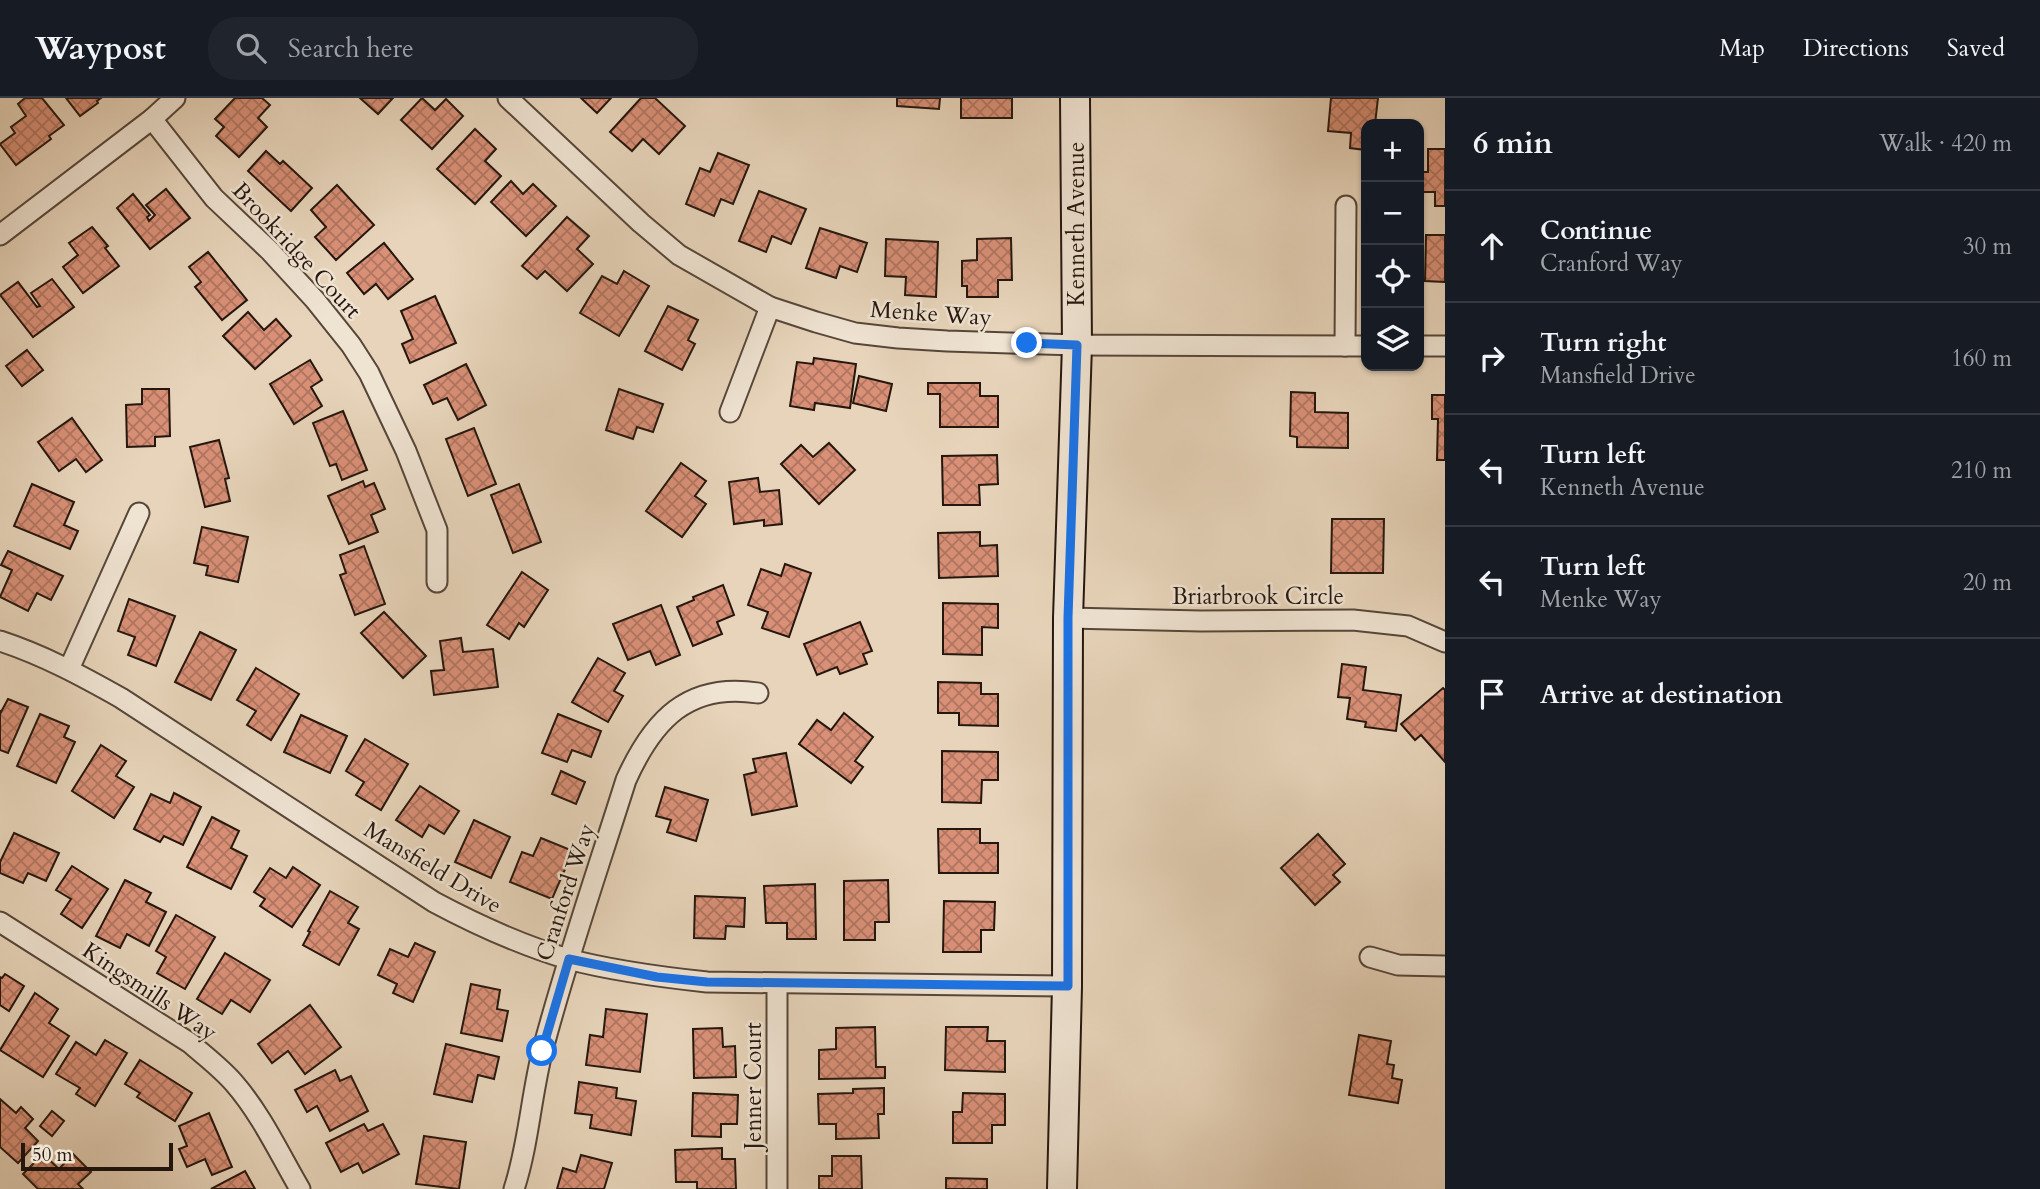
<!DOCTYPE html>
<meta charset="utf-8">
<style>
:root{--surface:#171b24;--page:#20242c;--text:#f1f3f6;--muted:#9ea1a6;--line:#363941}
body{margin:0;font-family:Cardo,serif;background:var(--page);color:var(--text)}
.controls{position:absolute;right:21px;top:21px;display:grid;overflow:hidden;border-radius:14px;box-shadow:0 2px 5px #0004}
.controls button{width:63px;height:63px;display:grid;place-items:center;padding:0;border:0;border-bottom:2px solid var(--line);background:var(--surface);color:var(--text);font:35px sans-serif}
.scale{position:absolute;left:21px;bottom:18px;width:152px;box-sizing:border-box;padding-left:7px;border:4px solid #25160e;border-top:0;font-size:19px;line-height:24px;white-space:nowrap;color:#25160e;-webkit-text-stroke:5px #efe3d2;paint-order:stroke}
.stop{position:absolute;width:21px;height:21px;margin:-16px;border:5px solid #1a73e8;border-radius:50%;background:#fff}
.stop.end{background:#1a73e8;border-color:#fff;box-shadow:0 2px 7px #0008}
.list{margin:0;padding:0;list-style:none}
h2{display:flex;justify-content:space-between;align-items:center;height:91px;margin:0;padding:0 28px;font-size:30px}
h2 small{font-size:23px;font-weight:400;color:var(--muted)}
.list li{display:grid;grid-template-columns:46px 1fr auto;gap:21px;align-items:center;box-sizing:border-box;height:112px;padding:0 28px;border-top:2px solid var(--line)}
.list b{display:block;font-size:26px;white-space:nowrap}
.list p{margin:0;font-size:23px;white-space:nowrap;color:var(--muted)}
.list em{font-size:23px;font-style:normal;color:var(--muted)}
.icon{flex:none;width:38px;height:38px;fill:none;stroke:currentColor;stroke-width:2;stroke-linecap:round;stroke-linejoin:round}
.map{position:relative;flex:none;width:1445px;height:1091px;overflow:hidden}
header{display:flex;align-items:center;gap:42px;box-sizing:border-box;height:98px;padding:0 35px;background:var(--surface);border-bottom:2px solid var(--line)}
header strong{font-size:33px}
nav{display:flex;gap:38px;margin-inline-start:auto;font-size:24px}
.search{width:490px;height:63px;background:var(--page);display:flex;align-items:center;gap:18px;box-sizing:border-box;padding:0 24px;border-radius:28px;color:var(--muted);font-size:26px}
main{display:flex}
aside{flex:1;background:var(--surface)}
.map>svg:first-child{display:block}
</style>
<header>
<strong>Waypost</strong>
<div class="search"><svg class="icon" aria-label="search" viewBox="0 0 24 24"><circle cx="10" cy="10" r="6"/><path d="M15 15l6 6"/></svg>Search here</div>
<nav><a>Map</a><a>Directions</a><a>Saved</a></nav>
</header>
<main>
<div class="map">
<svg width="1445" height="1091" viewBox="0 0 1445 1091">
<defs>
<pattern id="building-cross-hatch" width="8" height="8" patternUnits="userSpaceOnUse" patternTransform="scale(1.75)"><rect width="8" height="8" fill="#d99077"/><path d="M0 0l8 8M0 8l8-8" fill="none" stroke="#b07560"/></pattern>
</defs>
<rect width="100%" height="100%" fill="#e7d4ba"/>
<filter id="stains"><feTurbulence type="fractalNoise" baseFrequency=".00286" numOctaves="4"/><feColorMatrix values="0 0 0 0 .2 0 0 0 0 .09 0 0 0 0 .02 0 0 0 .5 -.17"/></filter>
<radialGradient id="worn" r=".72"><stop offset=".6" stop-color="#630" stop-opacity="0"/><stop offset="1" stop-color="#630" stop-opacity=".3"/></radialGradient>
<g fill="url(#building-cross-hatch)" stroke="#25160e" stroke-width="2">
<polygon points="25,0 42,0 64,27 49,38 51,41 16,67 0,46 15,35 11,29 26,18 18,6"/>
<polygon points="66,0 101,0 97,3 98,5 80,18"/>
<polygon points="235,0 262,0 270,7 258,20 267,29 239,59 216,38 224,29 215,21"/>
<polygon points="360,0 393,0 378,16"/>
<polygon points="422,0 435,12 446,1 463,18 432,51 401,22"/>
<polygon points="581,0 611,0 597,15"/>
<polygon points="641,0 655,0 685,28 659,56 643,41 632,53 610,34"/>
<polygon points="897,0 940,0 939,11 897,8"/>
<rect x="961" y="0" width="51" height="20"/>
<polygon points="1331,0 1378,0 1375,26 1366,26 1366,52 1350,50 1351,35 1328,33"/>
<polygon points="475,31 496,51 485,63 501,78 475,106 437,71"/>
<polygon points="1428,51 1445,51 1445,108 1435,108 1435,94 1423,94 1423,74 1428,74"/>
<polygon points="266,53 280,66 283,63 312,90 291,113 248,73"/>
<polygon points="718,55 749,67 733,106 721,101 714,118 686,106 700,70 710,74"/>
<polygon points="511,83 523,96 533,86 556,108 526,138 491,104"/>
<polygon points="337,87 374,127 336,162 315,139 326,129 311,112"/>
<polygon points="166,91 190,120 150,151 117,110 133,96 150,117 147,119 149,123 155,117 146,107"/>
<polygon points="759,93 806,111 791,146 772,138 766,154 739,143"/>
<polygon points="567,119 589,138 577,151 593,166 567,193 545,173 537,181 522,168"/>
<polygon points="92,129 108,148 105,150 119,168 83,195 63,169 78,157 69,145"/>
<polygon points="820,130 867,145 857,174 840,168 836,180 806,170"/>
<polygon points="1426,137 1445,137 1445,184 1425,183"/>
<polygon points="1011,140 1012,182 998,182 998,199 967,199 967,188 962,188 962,163 977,162 977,141"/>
<polygon points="886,141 938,144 936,199 905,197 906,179 885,178"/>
<polygon points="384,145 413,181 388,201 376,186 364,196 347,175"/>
<polygon points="208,154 247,202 222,222 195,189 201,184 189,169"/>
<polygon points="624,173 649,188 619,238 580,215 602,178 617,186"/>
<polygon points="52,181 74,209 33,239 0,197 18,184 37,209 40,208 31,195"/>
<polygon points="435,198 456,245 410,265 402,246 413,241 401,213"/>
<polygon points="668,208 698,222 688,242 695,246 682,272 645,253"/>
<polygon points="248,214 264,232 276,221 291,238 255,271 223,238"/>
<polygon points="27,252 43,272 22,288 6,268"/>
<polygon points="814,260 856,266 850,310 815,305 814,312 790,308 797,264 813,266"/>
<polygon points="310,262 322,282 311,289 322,308 294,326 270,286"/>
<polygon points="466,266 486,307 458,322 447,300 433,306 424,287"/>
<polygon points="859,278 892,286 886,313 853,305"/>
<polygon points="928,285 980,285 980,298 998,298 998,329 940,329 940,296 928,296"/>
<polygon points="142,291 169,291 170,338 155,339 155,348 127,349 126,307 142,306"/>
<polygon points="619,291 663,306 653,334 637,329 633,341 606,332"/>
<polygon points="1291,294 1315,295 1315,314 1348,315 1348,350 1297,349 1297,339 1290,338"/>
<polygon points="1432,297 1445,297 1445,362 1437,362 1438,321 1432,321"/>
<polygon points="343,313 367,372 342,382 336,366 330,368 313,325"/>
<polygon points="72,320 102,362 86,374 76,361 59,373 38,344"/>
<polygon points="474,330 496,386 468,398 446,341"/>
<polygon points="219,342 229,380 225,381 230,403 205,409 190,349"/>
<polygon points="829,345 855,372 819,406 781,366 801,347 813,359"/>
<polygon points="997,357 998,386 979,387 980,407 943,407 942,358"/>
<polygon points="681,365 706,383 695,398 706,406 682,439 646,413"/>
<polygon points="758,380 760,394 779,392 782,426 764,428 764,422 734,426 729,384"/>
<polygon points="363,383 365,389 374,385 385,411 371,417 378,434 349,446 328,398"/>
<polygon points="32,386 74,404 64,427 78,433 70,451 14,428"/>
<polygon points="519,386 541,444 513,455 491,397"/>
<polygon points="1332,421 1384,421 1383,475 1331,475"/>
<polygon points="202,429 248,439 238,484 206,477 208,468 194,465"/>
<polygon points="980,434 980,448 997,447 998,478 939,480 938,435"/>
<polygon points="364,448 385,506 355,517 340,477 346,475 340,457"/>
<polygon points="8,453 63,478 51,502 37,495 28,513 0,499 12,472 1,467"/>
<polygon points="785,466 811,475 789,539 762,530 768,514 748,507 761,471 781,478"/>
<polygon points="522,474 548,492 524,529 519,525 509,541 487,527"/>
<polygon points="723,487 734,517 717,524 722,536 693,548 677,509 694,502 693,499"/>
<polygon points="129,501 175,518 156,568 128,557 135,539 118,533"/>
<polygon points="943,505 998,506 998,530 982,529 982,557 943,556"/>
<polygon points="661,507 680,557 656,567 650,553 628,562 613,526"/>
<polygon points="384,514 426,558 403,580 361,535"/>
<polygon points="860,524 872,553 863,556 867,566 840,576 837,569 817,577 804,546"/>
<polygon points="200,534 236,552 211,602 175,584"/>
<polygon points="461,540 463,554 493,551 498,589 434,597 431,573 444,572 440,543"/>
<polygon points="598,560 625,575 614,593 623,598 608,624 572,604"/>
<polygon points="1342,566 1366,569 1363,592 1401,597 1396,633 1365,629 1366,624 1347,621 1350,600 1338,599"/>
<polygon points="256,570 299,596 271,642 247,627 256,613 237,602"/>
<polygon points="938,584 981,585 981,596 998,596 998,628 959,627 959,615 938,615"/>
<polygon points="1443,590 1445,592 1445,664 1421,637 1415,642 1401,626"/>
<polygon points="8,601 28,609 8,655 0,652 0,613 1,614"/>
<polygon points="844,615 873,639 855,663 863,669 851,685 799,646 817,622 831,632"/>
<polygon points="40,616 69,628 64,639 75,644 56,685 17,668"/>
<polygon points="558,616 601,633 591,659 572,652 567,664 542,655"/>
<polygon points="301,617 347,638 330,675 284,654"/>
<polygon points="365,641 408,666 381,712 356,697 364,684 346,673"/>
<polygon points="101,647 126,663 116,678 134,689 114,720 72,693"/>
<polygon points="942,653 998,654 998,682 982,682 981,705 942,704"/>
<polygon points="786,655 797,708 752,717 744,677 756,674 753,661"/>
<polygon points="561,673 585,684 576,706 552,696"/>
<polygon points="420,688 459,713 444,736 429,727 422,739 396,722"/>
<polygon points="665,689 708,702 696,743 667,734 671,722 656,718"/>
<polygon points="174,695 201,709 183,747 164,738 160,744 134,731 151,696 170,705"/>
<polygon points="212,719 239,733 231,750 247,758 231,791 187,769"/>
<polygon points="474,722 510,739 491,780 455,764"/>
<polygon points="938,731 980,731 980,745 998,745 998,775 939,775"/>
<polygon points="14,735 59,755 46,783 28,775 23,785 0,775 0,764"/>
<polygon points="1318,736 1345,766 1333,777 1340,784 1315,807 1281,770"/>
<polygon points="541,740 573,753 552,801 510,784 522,754 533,758"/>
<polygon points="72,768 108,791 82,830 61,816 71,801 56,792"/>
<polygon points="293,769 320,787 292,829 260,808 265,801 254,794 270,770 286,780"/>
<polygon points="125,782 151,795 146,804 166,814 149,848 127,836 120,850 96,838"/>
<polygon points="888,782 889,824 875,824 875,842 844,842 844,783"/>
<polygon points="815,786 816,841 787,841 787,825 766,825 764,788"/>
<polygon points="330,793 358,809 348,825 359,831 339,867 303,847 310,834 308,833"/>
<polygon points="695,798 745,800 744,829 726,828 725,841 694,840"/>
<polygon points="944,803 995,804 994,832 981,832 981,854 943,854"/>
<polygon points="176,817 215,839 185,891 157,875 166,859 156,853"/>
<polygon points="415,845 435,854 413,904 393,895 397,886 378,877 390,851 408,859"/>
<polygon points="225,855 270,882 250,914 231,902 222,916 197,901"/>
<polygon points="5,876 24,888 9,913 0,907 0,879 2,880"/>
<polygon points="471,886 500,892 497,911 508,913 502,943 461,935"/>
<polygon points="35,895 58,911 49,925 69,938 43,979 0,952"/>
<polygon points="310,907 341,949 305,976 288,953 272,965 258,946"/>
<polygon points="606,911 647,916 640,974 586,967 590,937 603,939"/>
<polygon points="875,929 876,969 885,969 885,980 819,981 819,952 836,951 836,930"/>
<polygon points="946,929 988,929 987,943 1005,943 1005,974 945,972"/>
<polygon points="722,930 723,949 735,948 736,979 694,980 693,931"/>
<polygon points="1359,937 1391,943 1387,966 1394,967 1392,980 1402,982 1398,1005 1349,997"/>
<polygon points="105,942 127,955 95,1008 76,996 80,990 56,976 76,944 96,957"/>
<polygon points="446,946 499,959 494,981 478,977 472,1004 434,996"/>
<polygon points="140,962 192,995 175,1023 137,999 140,995 125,986"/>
<polygon points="335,972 340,983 351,978 368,1013 330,1033 317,1008 307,1014 295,992"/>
<polygon points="579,984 617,990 616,1000 636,1003 631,1037 590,1030 592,1017 575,1015"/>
<polygon points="884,990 884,1016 878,1016 879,1040 836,1041 836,1026 819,1026 818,996 853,995 853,991"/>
<polygon points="693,995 738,997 737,1026 721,1026 721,1039 692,1038"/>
<polygon points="963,995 1005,996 1005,1027 992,1027 992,1045 953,1045 953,1014 962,1014"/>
<polygon points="0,1001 16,1015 21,1009 33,1021 25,1030 38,1043 18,1065 0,1049"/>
<polygon points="52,1013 64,1023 52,1038 40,1028"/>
<polygon points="209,1015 232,1069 212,1077 205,1061 187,1069 179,1051 187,1048 179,1028"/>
<polygon points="364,1026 368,1033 383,1026 399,1056 363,1075 358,1065 341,1074 326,1045"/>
<polygon points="424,1038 466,1044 459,1091 416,1086"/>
<polygon points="722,1050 722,1061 735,1061 736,1091 697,1091 697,1084 676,1084 675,1052"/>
<polygon points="43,1056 59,1071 73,1056 91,1074 78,1086 83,1091 38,1091 23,1076"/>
<polygon points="581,1057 612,1065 604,1091 557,1091 563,1070 576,1074"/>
<polygon points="832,1058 861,1058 862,1091 819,1091 819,1078 832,1078"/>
<polygon points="245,1073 255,1091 211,1091"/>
<polygon points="946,1080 987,1081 987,1091 946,1091"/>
</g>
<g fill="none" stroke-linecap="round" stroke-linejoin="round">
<defs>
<g id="minor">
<polyline points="508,0 641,125 679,157 770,209 816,224 855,235 898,240 947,243 1077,247 1366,248"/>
<polyline points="152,21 214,100 270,153 315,202 351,247 369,275 406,353 437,432 437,484"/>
<polyline points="0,137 152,21 175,0"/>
<polyline points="1345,248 1346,108"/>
<polyline points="1419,248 1445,248"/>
<polyline points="730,314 770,209"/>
<polyline points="1068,520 1201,523 1353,522 1408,528 1445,544"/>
<path d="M0,543C43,557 82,578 121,600L434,804C477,827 521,847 568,861C613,873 660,879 707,884L1067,888"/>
<polyline points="69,571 139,415"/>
<path d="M0,824L190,945C205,958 221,970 234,985C261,1016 279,1055 300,1091"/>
<polyline points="1370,859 1398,867 1445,868"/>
<path d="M514,1091C529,1045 531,997 543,951C567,860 598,771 626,682C653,622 688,584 758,595"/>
<polyline points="777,1091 777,886"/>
</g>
<polyline id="secondary" points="1062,1091 1067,888 1068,520 1077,247 1075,0"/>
</defs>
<use href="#minor" stroke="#564639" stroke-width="23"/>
<use href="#secondary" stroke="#25160e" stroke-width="32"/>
<use href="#minor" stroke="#efe3d2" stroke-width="19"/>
<use href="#secondary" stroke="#efe3d2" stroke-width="28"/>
</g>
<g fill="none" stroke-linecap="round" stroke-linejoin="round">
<polyline stroke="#1a73e8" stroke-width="9" points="542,953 569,861 657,879 707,884 1068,888 1068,520 1077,247 1027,245"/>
</g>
<g text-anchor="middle" stroke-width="5" stroke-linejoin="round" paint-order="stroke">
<g font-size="23" fill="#25160e" stroke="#efe3d2">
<text transform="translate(1076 126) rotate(-90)" y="8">Kenneth Avenue</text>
<text transform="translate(297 152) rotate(47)" y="8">Brookridge Court</text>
<text transform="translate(931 215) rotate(4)" y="8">Menke Way</text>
<text x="1258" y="506">Briarbrook Circle</text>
<text transform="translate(433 769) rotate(31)" y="8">Mansfield Drive</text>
<text transform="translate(565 794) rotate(-72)" y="8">Cranford Way</text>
<text transform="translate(150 893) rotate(34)" y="8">Kingsmills Way</text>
<text transform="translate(753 988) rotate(-90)" y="8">Jenner Court</text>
</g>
</g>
<rect width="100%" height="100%" filter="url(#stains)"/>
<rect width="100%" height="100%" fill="url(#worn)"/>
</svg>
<div class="controls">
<button>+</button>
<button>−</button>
<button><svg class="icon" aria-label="locate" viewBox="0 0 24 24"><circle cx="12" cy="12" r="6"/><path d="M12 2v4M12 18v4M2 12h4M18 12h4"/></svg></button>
<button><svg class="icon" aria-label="layers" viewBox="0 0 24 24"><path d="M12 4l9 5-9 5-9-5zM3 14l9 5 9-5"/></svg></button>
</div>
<div class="scale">50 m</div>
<div class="stop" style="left:542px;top:953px"></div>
<div class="stop end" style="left:1027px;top:245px"></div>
</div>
<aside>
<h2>6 min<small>Walk · 420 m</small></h2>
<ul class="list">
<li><svg class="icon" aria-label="ahead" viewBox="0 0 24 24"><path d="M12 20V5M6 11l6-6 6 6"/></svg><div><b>Continue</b><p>Cranford Way</p></div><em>30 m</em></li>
<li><svg class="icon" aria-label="right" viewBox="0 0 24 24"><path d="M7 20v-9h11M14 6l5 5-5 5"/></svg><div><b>Turn right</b><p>Mansfield Drive</p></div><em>160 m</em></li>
<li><svg class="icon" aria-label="left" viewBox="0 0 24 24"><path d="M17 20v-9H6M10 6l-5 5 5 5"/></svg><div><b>Turn left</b><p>Kenneth Avenue</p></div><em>210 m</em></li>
<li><svg class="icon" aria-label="left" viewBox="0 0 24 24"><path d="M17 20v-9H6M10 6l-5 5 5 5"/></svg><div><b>Turn left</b><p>Menke Way</p></div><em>20 m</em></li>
<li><svg class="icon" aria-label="arrive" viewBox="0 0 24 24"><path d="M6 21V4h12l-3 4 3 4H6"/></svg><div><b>Arrive at destination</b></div></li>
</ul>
</aside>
</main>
